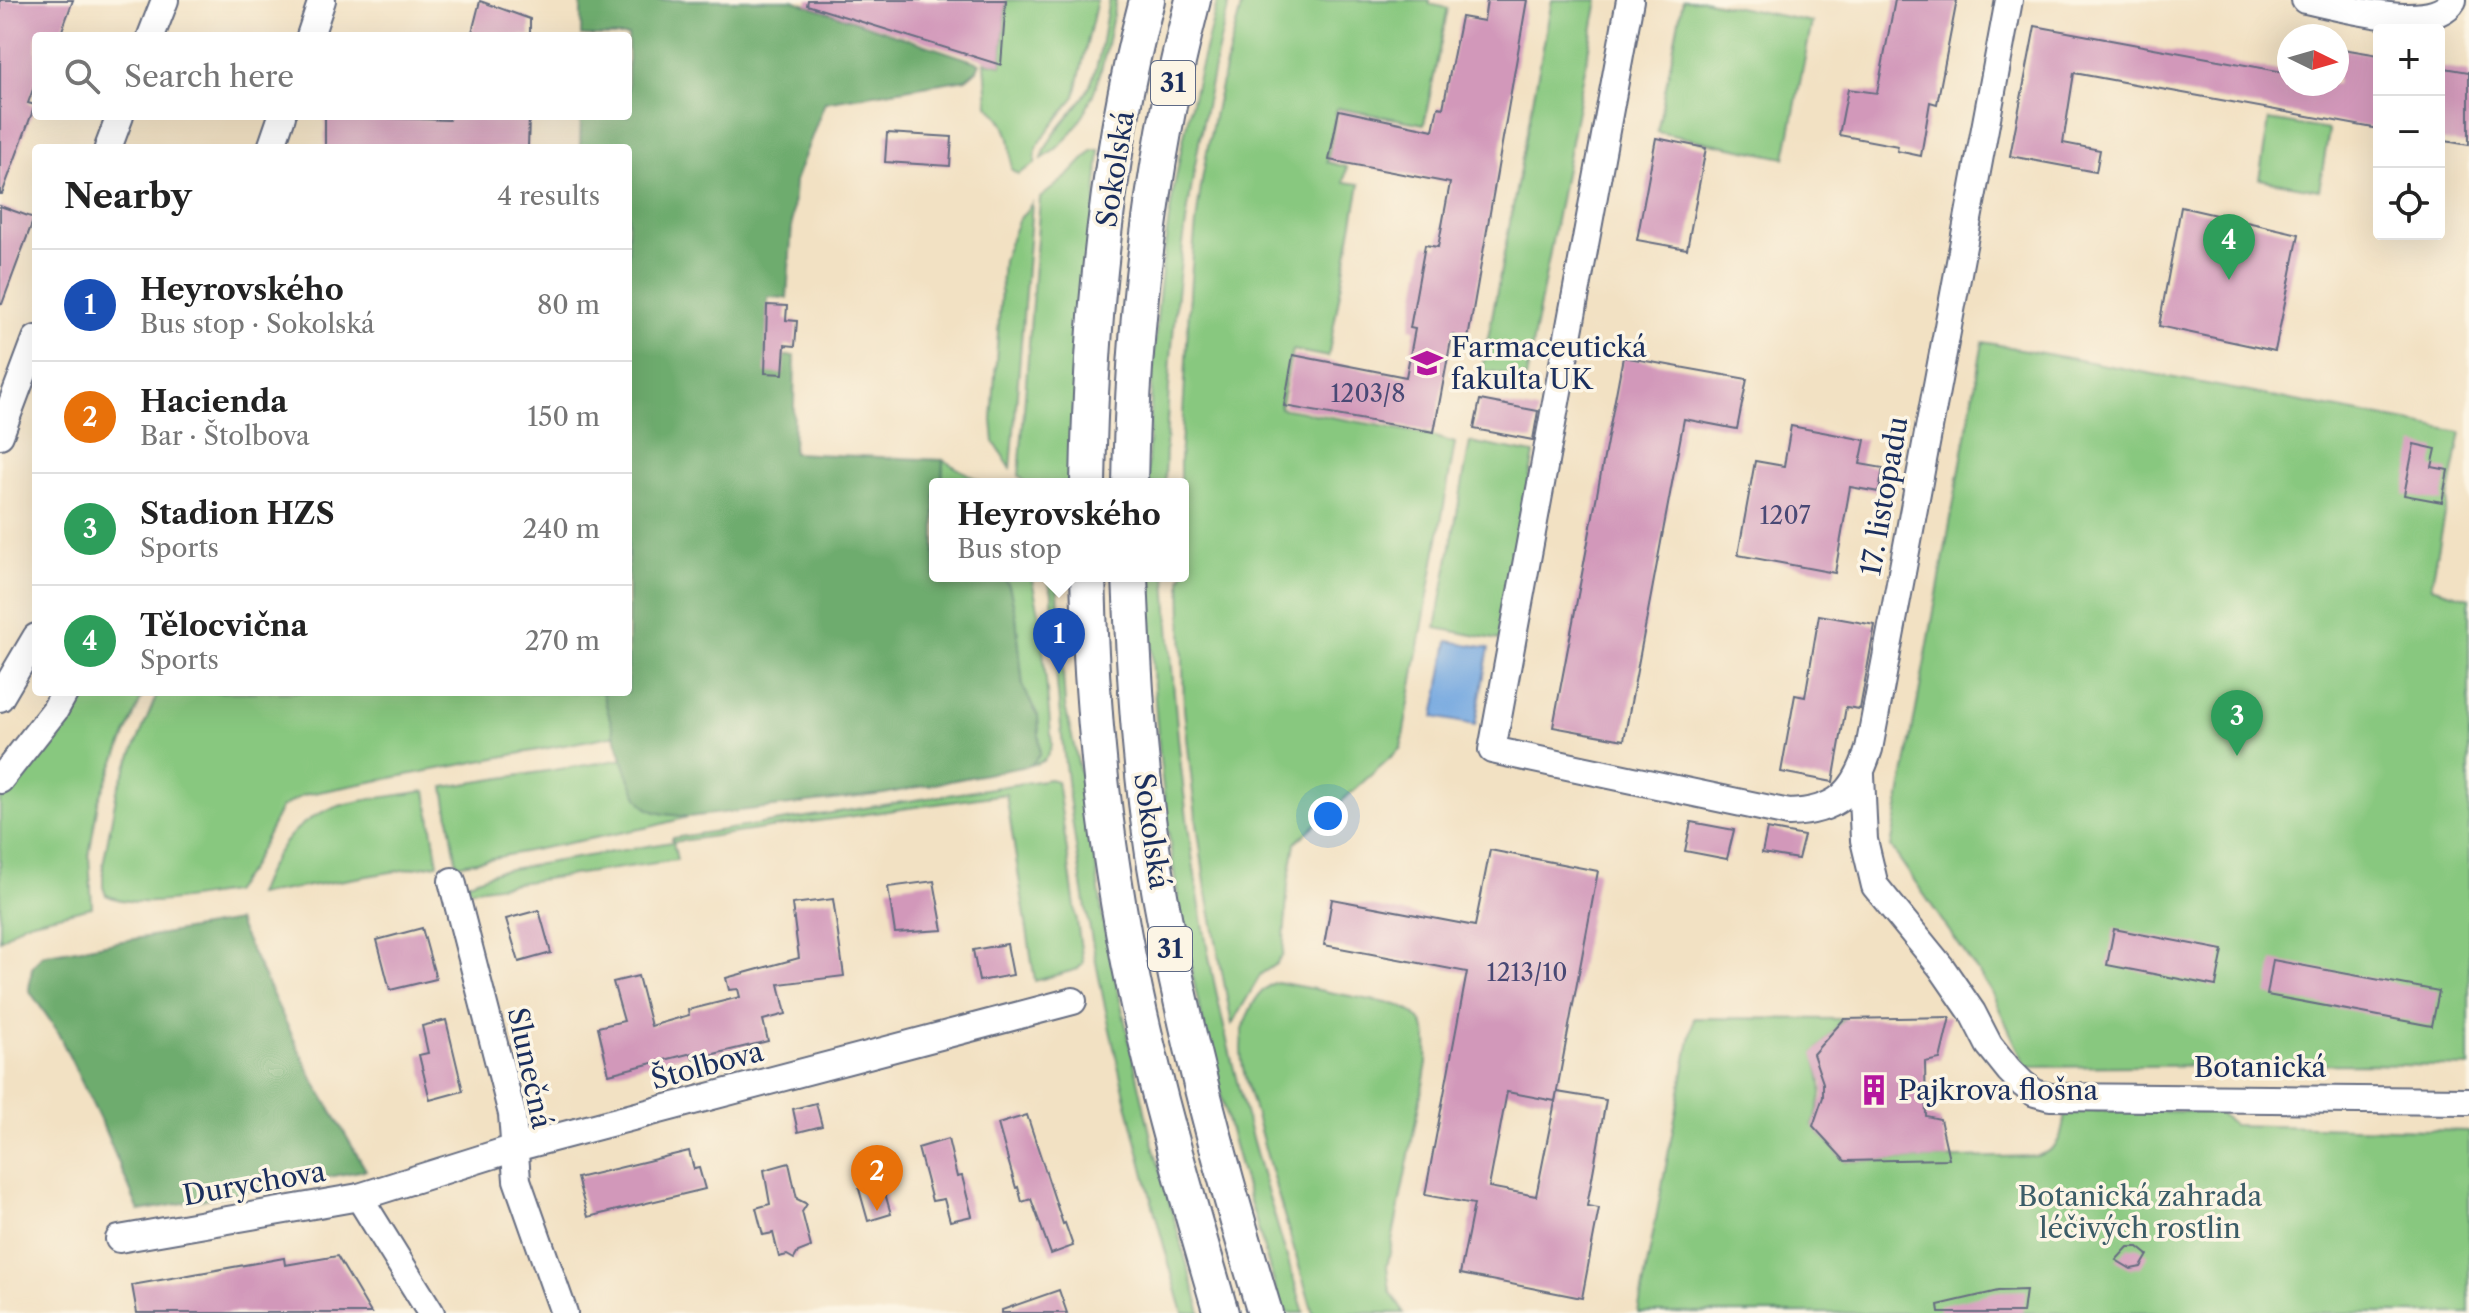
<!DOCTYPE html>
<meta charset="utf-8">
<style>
:root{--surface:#fff;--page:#f2f2f2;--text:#222;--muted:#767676;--line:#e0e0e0;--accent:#1a73e8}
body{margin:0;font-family:"Libre Caslon Text",serif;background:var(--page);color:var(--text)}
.controls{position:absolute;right:24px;top:24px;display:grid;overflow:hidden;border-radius:8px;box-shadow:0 8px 32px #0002}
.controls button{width:72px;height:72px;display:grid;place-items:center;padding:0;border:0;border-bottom:2px solid var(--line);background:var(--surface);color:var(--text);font:40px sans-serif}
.compass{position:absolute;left:2277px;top:24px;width:72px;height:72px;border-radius:50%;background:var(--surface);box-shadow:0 8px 32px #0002;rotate:95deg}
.you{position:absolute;left:1328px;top:816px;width:28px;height:28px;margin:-20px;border:6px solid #fff;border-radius:50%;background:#1a73e8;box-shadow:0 0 0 12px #1a73e833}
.badge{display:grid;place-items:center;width:52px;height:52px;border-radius:50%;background:var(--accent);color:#fff;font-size:26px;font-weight:700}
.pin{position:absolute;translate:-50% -66px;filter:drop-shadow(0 2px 4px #0008)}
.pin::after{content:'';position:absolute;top:42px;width:28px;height:24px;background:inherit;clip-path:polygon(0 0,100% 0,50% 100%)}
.popup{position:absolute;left:929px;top:478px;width:260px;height:104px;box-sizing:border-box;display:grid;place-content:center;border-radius:8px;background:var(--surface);filter:drop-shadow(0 2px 6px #0005);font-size:26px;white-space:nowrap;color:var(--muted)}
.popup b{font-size:30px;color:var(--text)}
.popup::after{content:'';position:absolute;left:50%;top:100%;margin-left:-16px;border:16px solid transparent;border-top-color:var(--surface)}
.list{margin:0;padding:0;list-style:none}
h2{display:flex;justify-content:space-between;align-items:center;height:104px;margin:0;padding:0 32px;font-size:34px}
h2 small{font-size:26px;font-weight:400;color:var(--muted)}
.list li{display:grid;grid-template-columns:52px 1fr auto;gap:24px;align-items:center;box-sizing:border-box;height:112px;padding:0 32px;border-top:2px solid var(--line)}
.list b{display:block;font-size:30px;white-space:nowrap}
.list p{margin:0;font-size:26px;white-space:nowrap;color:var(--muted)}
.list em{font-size:26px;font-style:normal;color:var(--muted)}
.icon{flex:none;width:44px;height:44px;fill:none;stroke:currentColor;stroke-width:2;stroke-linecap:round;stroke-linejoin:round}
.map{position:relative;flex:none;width:2469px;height:1313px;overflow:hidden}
.search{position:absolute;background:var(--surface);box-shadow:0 8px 32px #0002;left:32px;top:32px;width:600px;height:88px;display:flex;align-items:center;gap:20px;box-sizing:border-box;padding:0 28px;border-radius:8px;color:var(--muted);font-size:30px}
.panel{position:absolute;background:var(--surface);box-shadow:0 8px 32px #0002;left:32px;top:144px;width:600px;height:552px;border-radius:8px}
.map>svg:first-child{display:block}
</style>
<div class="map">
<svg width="2469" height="1313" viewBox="0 0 2469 1313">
<rect width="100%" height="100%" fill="#fcf5e5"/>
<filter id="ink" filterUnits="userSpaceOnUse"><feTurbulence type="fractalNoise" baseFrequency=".0125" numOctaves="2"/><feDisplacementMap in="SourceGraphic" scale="16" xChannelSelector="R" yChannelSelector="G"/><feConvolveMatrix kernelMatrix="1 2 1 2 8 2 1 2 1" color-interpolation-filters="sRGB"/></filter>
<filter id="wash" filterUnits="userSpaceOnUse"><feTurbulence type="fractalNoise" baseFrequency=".006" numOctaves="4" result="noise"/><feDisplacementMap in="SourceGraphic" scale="32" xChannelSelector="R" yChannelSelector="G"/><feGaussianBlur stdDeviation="1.8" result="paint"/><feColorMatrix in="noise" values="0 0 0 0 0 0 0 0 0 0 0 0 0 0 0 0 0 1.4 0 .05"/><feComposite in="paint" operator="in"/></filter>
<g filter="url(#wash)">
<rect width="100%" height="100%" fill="#f2e1c3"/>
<g fill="#88c87f" stroke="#527c6e" stroke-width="2">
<path d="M1006,0H1097L1075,96L1040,142L1036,150L1035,164L1018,174L1011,169C1012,143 1009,123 988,105L985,62L1001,65Z"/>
<path d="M1109,0H1116C1104,57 1097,126 1042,159C1049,132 1074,115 1087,91C1101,65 1103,29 1109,0Z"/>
<path d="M1218,0H1230C1190,158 1168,321 1165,484H1147C1151,377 1158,266 1179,161C1189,107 1204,53 1218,0Z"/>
<path d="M1243,0H1429V4L1448,8L1424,124L1337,108L1327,162L1347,167L1344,182L1360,184L1328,357L1292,350L1280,408L1426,434L1455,443L1401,748L1295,843L1288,883L1283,955L1276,964L1261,974L1232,1024L1205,883L1193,793L1184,709L1181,576H1183V484H1180V459C1186,384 1187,308 1195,233C1203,154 1222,77 1243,0Z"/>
<polygon points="1552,0 1598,0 1526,378 1482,370"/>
<polygon points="1683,0 1702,0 1812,22 1785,158 1657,132"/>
<polygon points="2269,120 2329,130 2319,190 2259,179"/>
<polygon points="1093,150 1100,150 1072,484 1027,484 1019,476 1040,198 1069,175"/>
<polygon points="1032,203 1011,469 994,442 992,420 1003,260 1018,221"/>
<polygon points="1983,342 2461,432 2431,587 2469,598 2469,1067 2367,1064 2026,1067 1991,991 1891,847"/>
<polygon points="1470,442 1534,454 1499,640 1436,628"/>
<polygon points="943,460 985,484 942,484"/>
<path d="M1002,576H1031L1040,617L1052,745C1048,757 1044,763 1031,765L1040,754L1038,716L1023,687L1016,616L1009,586Z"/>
<path d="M1046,576H1055L1058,592L1065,706L1089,811L1104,928L1152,1142L1201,1313H1183C1115,1078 1060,839 1052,593Z"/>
<path d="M1148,576H1166C1174,721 1188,867 1220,1009C1242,1112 1273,1212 1304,1313H1283C1240,1170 1197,1026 1175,878C1159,778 1152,677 1148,576Z"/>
<polygon points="82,692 144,692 98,802 89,856 92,907 24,923 0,940 0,801 54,736"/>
<path d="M158,692H602L616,735L303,795L281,808L250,869L232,892C197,896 138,911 106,895L103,887V865L117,791Z"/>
<path d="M624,759C636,794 649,812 688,817L650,827L457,865L444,787Z"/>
<polygon points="1050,779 1057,781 1083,963 1078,969 1035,981 1006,794 673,842 677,860 462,891 469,882 498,871 672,842 672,838"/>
<path d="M426,791L438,864L257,895C293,800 337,805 426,791Z"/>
<path d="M1277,982L1397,1005C1429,1017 1428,1034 1427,1064L1387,1267L1390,1291L1404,1313H1313C1294,1249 1274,1184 1257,1119C1251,1096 1241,1072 1241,1048C1241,1026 1254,989 1277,982Z"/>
<path d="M1694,1018L1844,1019L1814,1054C1824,1085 1824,1094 1813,1125L1845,1161L2037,1156C2061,1149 2063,1133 2065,1110L2219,1112L2232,1125L2469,1131V1313H1638Z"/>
</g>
<g fill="#6eac6e" stroke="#446e66" stroke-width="2">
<path d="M581,0H792L980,63L977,70L966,79L825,102L795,181L787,298L768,297L766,356H795L793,453L943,460L942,484H935V576H1002L1009,586L1016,616L1023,687L1038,716L1040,754L1031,765L884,794L688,817C675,815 654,815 645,806C628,791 610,716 602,692H628V148H580L581,116H628V36H581Z"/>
<polygon points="237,921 313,1079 366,1170 139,1211 103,1126 56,1029 29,990 32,968 42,955"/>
</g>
<polygon fill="#73a7e0" stroke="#476b9f" stroke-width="2" points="1448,641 1489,648 1475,725 1434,717"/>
<g id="blocks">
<g fill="#d298ba">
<polygon points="0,0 73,0 60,36 36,36 36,81 28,103 35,105 2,194 0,194"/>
<polygon points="808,0 1006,0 1001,65 807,5"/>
<polygon points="1487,0 1527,0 1468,339 1452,335 1434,432 1284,406 1293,355 1406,377 1415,329 1410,328 1425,245 1438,247 1450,183 1329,160 1339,110 1433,130 1438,107 1443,108 1461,17 1484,21"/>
<polygon points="1895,0 1957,0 1937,104 1930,102 1921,156 1897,151 1898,146 1839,135 1848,89 1877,93"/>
<polygon points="480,1 530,19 530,36 471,36"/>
<polygon points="2035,26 2289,73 2289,84 2337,84 2337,48 2379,55 2379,129 2074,73 2063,143 2100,150 2096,172 2010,156"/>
<polygon points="2439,67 2469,72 2469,145 2439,140"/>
<polygon points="325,116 449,120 450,116 529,116 528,148 325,148"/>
<polygon points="887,133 952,137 950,166 885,162"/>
<polygon points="1656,138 1706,148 1687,249 1637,240"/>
<polygon points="0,206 34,218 2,304 0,304"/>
<polygon points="2181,207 2299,234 2275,351 2159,326"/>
<polygon points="767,305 787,306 786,320 797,321 795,346 785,345 783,374 765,373"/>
<polygon points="1623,357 1747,379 1737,429 1684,419 1624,740 1553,727"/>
<polygon points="1480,400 1538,411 1533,440 1474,429"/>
<polygon points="1791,426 1865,440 1860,464 1883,468 1879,492 1850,487 1835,573 1738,555 1755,461 1784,466"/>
<polygon points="2414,444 2436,449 2432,467 2448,470 2442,502 2404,495"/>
<polygon points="1819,615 1875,625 1860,709 1846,707 1833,782 1781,772 1795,695 1805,697"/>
<polygon points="1691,822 1734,830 1727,859 1685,851"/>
<polygon points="1767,829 1804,836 1798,859 1762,853"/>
<polygon points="1490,850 1598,871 1555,1101 1507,1092 1489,1187 1536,1196 1557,1092 1606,1100 1587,1206 1599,1208 1582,1298 1460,1274 1474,1204 1425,1195 1467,972 1324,945 1332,899 1475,926"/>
<polygon points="934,881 943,930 895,933 888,887"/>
<polygon points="833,899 844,976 779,984 786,1014 763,1020 768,1041 693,1059 692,1053 609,1074 598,1027 624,1021 613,982 638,976 651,1026 689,1015 688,1010 740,997 738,989 729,990 726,978 799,958 792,904"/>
<polygon points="539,910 551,953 519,962 506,919"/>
<polygon points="422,928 436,979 390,990 377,940"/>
<polygon points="2114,929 2223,950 2216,986 2107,965"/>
<polygon points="1007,944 1013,975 979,981 973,950"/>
<polygon points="2273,960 2439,991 2432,1026 2267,995"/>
<polygon points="1950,1017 1940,1059 1925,1062 1926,1116 1940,1119 1949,1159 1845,1161 1813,1126 1823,1097 1823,1083 1813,1054 1844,1019"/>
<polygon points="446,1020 463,1091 430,1100 419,1055 428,1053 422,1026"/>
<polygon points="816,1103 822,1126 798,1132 793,1109"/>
<polygon points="1027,1115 1063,1224 1065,1223 1073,1246 1051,1254 1031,1199 1022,1202 1018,1187 1016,1188 998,1124"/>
<polygon points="948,1139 957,1177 962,1176 972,1216 950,1221 944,1199 932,1201 918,1148"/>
<polygon points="689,1151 694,1169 699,1168 705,1189 588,1217 577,1178"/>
<polygon points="789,1163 797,1199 807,1204 802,1212 811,1247 798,1252 794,1259 787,1255 779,1257 773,1233 763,1235 756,1208 770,1204 764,1170"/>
<polygon points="882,1183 891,1214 868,1221 859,1189"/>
<polygon points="2128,1247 2138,1247 2148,1255 2141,1267 2131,1269 2116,1260"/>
<polygon points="337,1256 371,1313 137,1313 132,1285 284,1258 285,1265"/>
<polygon points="1059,1290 1067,1313 1002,1313 1002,1310"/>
<polygon points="2026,1290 2023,1313 1939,1313 1938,1305 1998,1291"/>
</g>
</g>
</g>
<g filter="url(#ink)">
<use href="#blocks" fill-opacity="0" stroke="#666d81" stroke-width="2"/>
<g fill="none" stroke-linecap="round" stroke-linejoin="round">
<defs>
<g id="minor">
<path d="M1630,0L1492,750L1789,813C1836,811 1855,794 1869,749L2009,0"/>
<path d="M2305,0C2338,6 2433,35 2453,0"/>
<polyline points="151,36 165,0"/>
<polyline points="310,36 322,0"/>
<polyline points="108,148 120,116"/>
<polyline points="271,148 282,116"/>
<polyline points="0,435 36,339"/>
<polyline points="0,698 36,637"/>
<polyline points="1861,775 1864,840 1875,886 1941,967 1972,1012 1989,1045 2009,1070 2023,1084 2035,1093 2050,1097 2469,1101"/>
<polyline points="0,780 55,710 65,692"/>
<polyline points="452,881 512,1114 517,1180 564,1313"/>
<polyline points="359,1197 431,1313"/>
<polyline points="119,1239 359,1197 515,1148 1073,1001"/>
</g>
<g id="major">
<path d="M1088,484C1091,325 1106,154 1147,0"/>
<path d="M1130,484C1133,321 1152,158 1193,0"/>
<path d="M1088,576C1091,714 1106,856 1135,991C1158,1100 1190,1206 1221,1313"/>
<path d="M1130,576C1134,669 1139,762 1153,854C1178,1010 1219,1162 1265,1313"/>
</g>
</defs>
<use href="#minor" stroke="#666d81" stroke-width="30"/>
<use href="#major" stroke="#666d81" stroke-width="38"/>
<use href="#minor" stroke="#fff" stroke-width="26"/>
<use href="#major" stroke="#fff" stroke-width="34"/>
</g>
</g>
<defs>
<symbol id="university-bare" viewBox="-9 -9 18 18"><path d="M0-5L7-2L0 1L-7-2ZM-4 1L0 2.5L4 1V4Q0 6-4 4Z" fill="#b5179e" stroke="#fcf5e5" stroke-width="2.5" paint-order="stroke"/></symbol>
<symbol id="building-bare" viewBox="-9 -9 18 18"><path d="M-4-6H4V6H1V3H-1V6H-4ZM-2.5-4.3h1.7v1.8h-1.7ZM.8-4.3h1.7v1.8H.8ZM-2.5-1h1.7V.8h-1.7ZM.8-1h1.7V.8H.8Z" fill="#b5179e" stroke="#fcf5e5" stroke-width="2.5" paint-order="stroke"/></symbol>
</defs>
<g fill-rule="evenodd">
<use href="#university-bare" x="1405" y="341" width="44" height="44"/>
<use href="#building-bare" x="1852" y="1068" width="44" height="44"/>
</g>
<g text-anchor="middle" stroke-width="7" stroke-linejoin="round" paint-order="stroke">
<g font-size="24" fill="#494975">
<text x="1368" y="402">1203/8</text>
<text x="1785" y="524">1207</text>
<text x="1527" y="981">1213/10</text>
</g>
<g fill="#fcf5e5" stroke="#5e6a86" stroke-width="2">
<rect x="1151" y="61" width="44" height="44" rx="6"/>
<rect x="1148" y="927" width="44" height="44" rx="6"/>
</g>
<g font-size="26" font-weight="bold" fill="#1b2f5e">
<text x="1173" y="92">31</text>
<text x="1170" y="958">31</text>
</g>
<g font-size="28" fill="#1b2f5e" stroke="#fcf5e5">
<text transform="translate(1115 169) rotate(-81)" y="10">Sokolská</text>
<text transform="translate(1884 496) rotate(-80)" y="10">17. listopadu</text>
<text transform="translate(1152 831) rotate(82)" y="10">Sokolská</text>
<text transform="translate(707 1065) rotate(-15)" y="10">Štolbova</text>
<text x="2260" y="1077">Botanická</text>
<text transform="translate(530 1068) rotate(78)" y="10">Slunečná</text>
<text transform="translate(254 1183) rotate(-10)" y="10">Durychova</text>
</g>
<g font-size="28" fill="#1b2f5e" stroke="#fcf5e5" text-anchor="start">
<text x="1451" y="357">Farmaceutická<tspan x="1451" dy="32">fakulta UK</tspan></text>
<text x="1898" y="1100">Pajkrova flošna</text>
</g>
<g font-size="28" fill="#3c5d68" stroke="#fcf5e5">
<text x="2140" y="1206">Botanická zahrada<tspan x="2140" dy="32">léčivých rostlin</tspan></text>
</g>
</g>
</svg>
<div class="controls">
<button>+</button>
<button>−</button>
<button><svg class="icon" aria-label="locate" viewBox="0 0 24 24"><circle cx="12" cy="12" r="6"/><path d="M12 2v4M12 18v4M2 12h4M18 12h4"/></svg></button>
</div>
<svg class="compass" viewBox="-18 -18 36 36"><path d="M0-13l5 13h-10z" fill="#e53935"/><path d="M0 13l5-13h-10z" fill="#767676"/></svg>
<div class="you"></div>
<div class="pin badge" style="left:1059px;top:674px;background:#1a4fb4">1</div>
<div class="popup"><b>Heyrovského</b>Bus stop</div>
<div class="pin badge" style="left:877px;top:1211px;background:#e8710a">2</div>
<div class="pin badge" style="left:2237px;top:756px;background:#2e9e5b">3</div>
<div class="pin badge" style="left:2229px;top:280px;background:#2e9e5b">4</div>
<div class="search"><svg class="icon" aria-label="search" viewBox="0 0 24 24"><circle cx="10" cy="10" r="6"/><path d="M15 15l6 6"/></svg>Search here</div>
<section class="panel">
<h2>Nearby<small>4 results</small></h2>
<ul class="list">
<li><span class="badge" style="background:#1a4fb4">1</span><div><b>Heyrovského</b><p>Bus stop · Sokolská</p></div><em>80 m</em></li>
<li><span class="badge" style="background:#e8710a">2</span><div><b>Hacienda</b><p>Bar · Štolbova</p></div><em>150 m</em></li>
<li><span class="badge" style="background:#2e9e5b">3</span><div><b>Stadion HZS</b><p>Sports</p></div><em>240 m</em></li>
<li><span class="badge" style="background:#2e9e5b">4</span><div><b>Tělocvična</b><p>Sports</p></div><em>270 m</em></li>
</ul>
</section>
</div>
